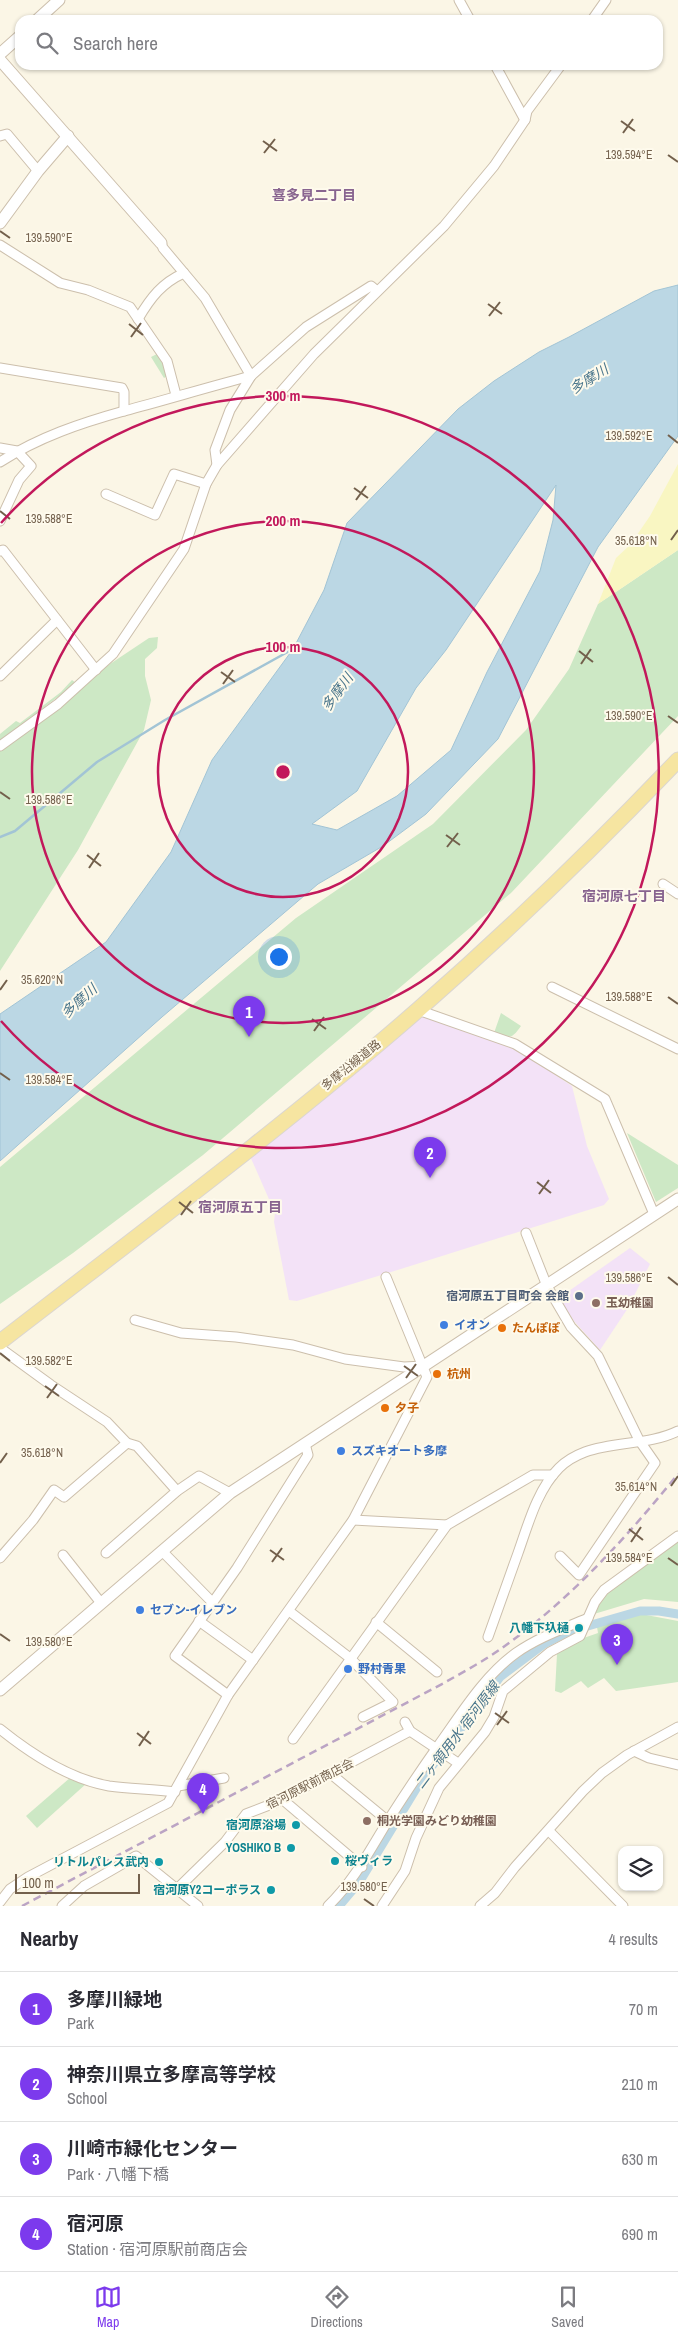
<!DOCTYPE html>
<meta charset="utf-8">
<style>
:root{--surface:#fff;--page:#f2f2f3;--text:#2b2b33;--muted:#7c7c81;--line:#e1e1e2;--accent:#7c3aed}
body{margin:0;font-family:"Archivo Narrow","Noto Sans JP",sans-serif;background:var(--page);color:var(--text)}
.controls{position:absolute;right:15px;bottom:15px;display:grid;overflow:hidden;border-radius:10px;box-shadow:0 1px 4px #0004}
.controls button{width:45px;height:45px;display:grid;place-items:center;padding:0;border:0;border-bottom:1px solid var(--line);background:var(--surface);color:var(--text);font:25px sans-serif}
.scale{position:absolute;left:15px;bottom:12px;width:125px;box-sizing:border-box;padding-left:5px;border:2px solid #73604c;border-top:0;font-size:14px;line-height:18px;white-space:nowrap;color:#73604c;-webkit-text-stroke:4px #fefaec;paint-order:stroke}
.you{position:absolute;left:278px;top:956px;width:18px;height:18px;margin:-12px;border:4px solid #fff;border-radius:50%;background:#1a73e8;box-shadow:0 0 0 8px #1a73e833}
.badge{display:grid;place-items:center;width:32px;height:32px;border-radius:50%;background:var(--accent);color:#fff;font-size:16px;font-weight:700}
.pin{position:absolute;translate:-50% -41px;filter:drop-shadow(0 1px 2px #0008)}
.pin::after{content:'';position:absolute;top:26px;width:18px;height:15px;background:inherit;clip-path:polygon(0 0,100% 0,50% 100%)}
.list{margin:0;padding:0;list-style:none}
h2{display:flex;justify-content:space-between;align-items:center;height:65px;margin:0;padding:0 20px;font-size:21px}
h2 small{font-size:16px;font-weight:400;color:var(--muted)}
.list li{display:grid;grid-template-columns:32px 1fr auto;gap:15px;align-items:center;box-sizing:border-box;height:75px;padding:0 20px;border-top:1px solid var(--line)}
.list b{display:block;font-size:19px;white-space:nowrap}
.list p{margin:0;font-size:16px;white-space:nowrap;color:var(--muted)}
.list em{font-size:16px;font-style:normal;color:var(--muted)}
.icon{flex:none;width:28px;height:28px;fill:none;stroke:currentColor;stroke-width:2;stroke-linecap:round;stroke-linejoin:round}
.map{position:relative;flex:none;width:678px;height:1906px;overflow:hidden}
.search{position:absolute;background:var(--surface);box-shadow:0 1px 4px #0004;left:15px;right:15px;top:15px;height:55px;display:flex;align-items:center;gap:12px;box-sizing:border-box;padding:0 18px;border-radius:15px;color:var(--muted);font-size:19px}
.sheet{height:365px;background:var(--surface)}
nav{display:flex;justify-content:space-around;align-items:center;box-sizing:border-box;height:70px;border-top:1px solid var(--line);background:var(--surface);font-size:14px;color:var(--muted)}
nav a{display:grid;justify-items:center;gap:2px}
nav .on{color:var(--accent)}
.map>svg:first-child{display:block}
</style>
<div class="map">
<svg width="678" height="1906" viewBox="0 0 678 1906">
<rect width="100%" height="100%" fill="#fbf6e6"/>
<g fill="#f3e2f7">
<polygon points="421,1014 512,1046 572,1086 587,1146 609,1199 604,1205 404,1268 297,1301 289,1300 274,1222 275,1213 250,1156"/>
<polygon points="630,1248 650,1264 628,1308 600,1350 574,1321 559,1298"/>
</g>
<g fill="#cde8c5">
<polygon points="157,354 169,375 164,378 151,357"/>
<polygon points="678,550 678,716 511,893 203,1155 73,1253 0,1304 0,1167 296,918 433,824 526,730 569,669 598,604"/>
<polygon points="158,637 157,648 145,659 145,676 151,700 144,730 78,850 0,971 0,751 47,717 101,670 149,638"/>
<polygon points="72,680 76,683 0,741 0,734 16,721 20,723 61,692"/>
<path d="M501,1013L521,1026C511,1040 510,1038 494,1033Z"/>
<polygon points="627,1133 678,1165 678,1188 656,1202"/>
<path d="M678,1540V1602L644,1599L594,1614C600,1587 654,1557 678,1540Z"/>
<polygon points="641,1614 678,1621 678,1682 616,1691 604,1678 588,1688 581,1681 561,1693 555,1691 557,1654 578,1640 598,1633 597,1627 625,1617"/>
<polygon points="71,1777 87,1783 37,1828 26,1816"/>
</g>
<polygon fill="#f9f6c2" points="678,464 678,550 598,604 616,558 630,545 650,516"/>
<path fill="#bbd7e4" stroke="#a2c4d5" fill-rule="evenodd" d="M678,285V436L598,547L498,739L426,814L383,846L318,884L162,1017L0,1161V1014L106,942L171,852L212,760L293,649L324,590L347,523L458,409L494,381L539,352L569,337L654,291ZM556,485L553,520L540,571L487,672L451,750L397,796L337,830L312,824L357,791L416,688L446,650Z"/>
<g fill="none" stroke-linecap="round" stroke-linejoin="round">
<polyline stroke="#a2c4d5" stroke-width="2.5" points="0,837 15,831 97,762 165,720 293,649"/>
<polyline stroke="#bbd7e4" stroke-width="9" points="339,1906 360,1881 422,1779 500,1677 544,1644 567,1632 640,1611 659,1611 678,1614"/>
<defs>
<g id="minor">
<polyline points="459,0 470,20"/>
<polyline points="592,20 606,0"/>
<polyline points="495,65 525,120"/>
<polyline points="0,136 7,134 38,171"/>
<polyline points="161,243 163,248 205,298 251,376"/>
<polyline points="0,245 60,283 88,290 130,307 167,361 176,395"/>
<path d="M138,319C151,297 162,283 184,273"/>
<polyline points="0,368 122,388 124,392 124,411"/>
<polyline points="0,448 17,451 31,466 19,480 0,521"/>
<path d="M0,462C39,437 81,423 124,411C166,400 208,387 251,376"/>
<polyline points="217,465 215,450 230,410 251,376 306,327 371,286 377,291"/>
<polyline points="106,494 155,515 174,474 206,484"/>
<polyline points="0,551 3,550 96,670"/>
<polyline points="0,676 57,620"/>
<polyline points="0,746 58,704 113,654 184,549 206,484 217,465 314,354 444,226 494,166 525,120 527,111 561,65"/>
<polyline points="663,884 678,894"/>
<polyline points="552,987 678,1049"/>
<polyline points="418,1010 515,1044 605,1099 654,1214"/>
<polyline points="526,1233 547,1286 571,1327 598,1356 639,1440 655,1463 579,1575 560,1556"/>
<polyline points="135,1320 181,1333 236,1337 293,1345 345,1359 404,1367 423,1366"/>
<polyline points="0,1348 51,1385 107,1422 127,1443 137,1446 177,1491"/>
<polyline points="353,1520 447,1525"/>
<polyline points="162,1551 213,1603"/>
<polyline points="106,1553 177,1491 199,1476 230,1493"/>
<polyline points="63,1555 101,1603"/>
<polyline points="0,1558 33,1520 54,1490 64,1497 127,1443"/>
<polyline points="289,1611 350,1658 393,1702 363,1717"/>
<polyline points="199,1621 253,1660"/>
<polyline points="376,1622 437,1672"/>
<path d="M488,1637C498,1609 508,1581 518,1553C528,1525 537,1490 559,1468C566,1461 577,1455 585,1452C615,1441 650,1445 678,1431"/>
<polyline points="228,1695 175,1656 237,1568 308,1455 305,1444"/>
<polyline points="405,1722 410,1731 458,1763"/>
<path d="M0,1729C31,1754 69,1779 109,1786C130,1789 153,1789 175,1792"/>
<polyline points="293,1739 447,1525 533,1475 553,1475"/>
<polyline points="634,1751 649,1758 678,1765"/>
<polyline points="331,1774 388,1821"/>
<polyline points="178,1786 224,1778"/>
<polyline points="282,1799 362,1867"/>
<polyline points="549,1831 623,1906"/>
<polyline points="177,1889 225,1842 246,1814 277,1802 410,1731"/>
<polyline points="0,1902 10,1889 28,1877 168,1803 228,1695 353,1520 427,1377 386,1277"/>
<polyline points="62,1906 84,1886 136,1856 198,1906"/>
<path d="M328,1906C354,1881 370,1850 389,1819C405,1794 421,1770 438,1746C461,1714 484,1676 516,1653C539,1637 563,1629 588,1618"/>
<polyline points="382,1906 405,1871 416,1838 439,1788 485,1732 494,1717 503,1691 550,1652 580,1636 595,1602 604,1590 678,1536"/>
<polyline points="480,1906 495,1893 515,1867 583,1791 602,1773 627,1755 678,1727"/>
</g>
<g id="tertiary">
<polyline points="37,20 59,0"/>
<polyline points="0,54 20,36"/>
<polyline points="0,60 161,243"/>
<polyline points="0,223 38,171 68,136"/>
<polyline points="0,1690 230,1493 678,1199"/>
</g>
<path id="primary" d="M0,1342C141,1233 285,1126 419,1009C509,930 595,847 678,760"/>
</defs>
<use href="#minor" stroke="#ccbfac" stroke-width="11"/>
<use href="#tertiary" stroke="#ccbfac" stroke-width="13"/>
<use href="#primary" stroke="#dbd6d0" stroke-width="17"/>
<use href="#minor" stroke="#fff" stroke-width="9"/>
<use href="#tertiary" stroke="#fff" stroke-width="11"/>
<use href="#primary" stroke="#f6e5a1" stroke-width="15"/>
<path stroke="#bba4c4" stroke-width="2.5" stroke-dasharray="8 5" stroke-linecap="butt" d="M22,1906L444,1683C463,1672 484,1661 502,1648C570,1600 626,1538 678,1474"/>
</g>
<path fill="none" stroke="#73604c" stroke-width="2" d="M621,121L635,131M623,133L633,119M263,141L277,151M264,153L275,139M668,155L678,162M0,231L10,238M488,304L502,314M489,316L500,302M129,324L143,335M131,337L141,323M668,435L678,443M354,488L368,498M356,500L366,486M0,511L10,519M671,540L678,530M579,651L593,662M581,664L591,649M221,672L235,682M223,684L233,670M668,716L678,723M0,792L10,799M446,835L460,845M447,847L458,833M87,855L101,866M89,868L99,853M0,990L7,980M668,997L678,1004M312,1019L326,1029M314,1031L324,1017M0,1073L10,1080M537,1182L551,1193M539,1194L549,1180M179,1202L193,1213M181,1215L191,1201M668,1277L678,1285M0,1353L10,1361M404,1366L418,1376M406,1378L416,1364M45,1386L59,1396M47,1398L57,1384M0,1463L7,1453M671,1486L678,1476M629,1529L643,1540M631,1542L641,1527M270,1550L284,1560M668,1558L678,1565M272,1562L282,1548M0,1634L10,1641M495,1713L509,1723M497,1725L507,1711M137,1733L151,1744M139,1746L149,1731M364,1899L374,1906"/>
<g fill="none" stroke="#c2185b" stroke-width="2.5">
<circle cx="283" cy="772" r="125"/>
<circle cx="283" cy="772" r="251"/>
<path d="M1 523A376 376 0 1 1 1 1021"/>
</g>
<circle fill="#5c6f8a" stroke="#fefaec" stroke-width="2" cx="579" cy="1296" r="5"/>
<g fill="#8d6e63" stroke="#fefaec" stroke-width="2">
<circle cx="596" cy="1303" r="5"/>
<circle cx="367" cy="1821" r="5"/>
</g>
<g fill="#3f7fe0" stroke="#fefaec" stroke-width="2">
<circle cx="444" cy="1325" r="5"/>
<circle cx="341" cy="1451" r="5"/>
<circle cx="140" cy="1610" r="5"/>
<circle cx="348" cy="1669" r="5"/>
</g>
<g fill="#e8710a" stroke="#fefaec" stroke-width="2">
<circle cx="502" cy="1328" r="5"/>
<circle cx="437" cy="1374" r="5"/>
<circle cx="385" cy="1408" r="5"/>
</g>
<g fill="#0f9aa8" stroke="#fefaec" stroke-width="2">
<circle cx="579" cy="1628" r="5"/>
<circle cx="296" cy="1825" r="5"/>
<circle cx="291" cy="1848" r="5"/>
<circle cx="335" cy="1861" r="5"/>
<circle cx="159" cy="1862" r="5"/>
<circle cx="271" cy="1890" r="5"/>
</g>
<g text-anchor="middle" stroke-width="4" stroke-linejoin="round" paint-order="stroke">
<g font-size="12" fill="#73604c" stroke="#fefaec">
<text transform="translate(351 1065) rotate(-39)" y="4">多摩沿線道路</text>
<text transform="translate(310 1784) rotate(-27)" y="4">宿河原駅前商店会</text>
</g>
<g font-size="12" font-weight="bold" fill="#4e5e75" stroke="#fefaec" text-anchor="end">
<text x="569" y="1300">宿河原五丁目町会 会館</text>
</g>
<g font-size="12" font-weight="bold" fill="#785e54" stroke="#fefaec" text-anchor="start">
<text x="606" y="1307">玉幼稚園</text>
<text x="377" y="1825">桐光学園みどり幼稚園</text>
</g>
<g font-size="12" font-weight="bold" fill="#366cbe" stroke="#fefaec" text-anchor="start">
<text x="454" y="1329">イオン</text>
<text x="351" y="1455">スズキオート多摩</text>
<text x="150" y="1614">セブン-イレブン</text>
<text x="358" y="1673">野村青果</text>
</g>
<g font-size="12" font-weight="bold" fill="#c56008" stroke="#fefaec" text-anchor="start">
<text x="512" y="1332">たんぽぽ</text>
<text x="447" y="1378">杭州</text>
<text x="395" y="1412">夕子</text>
</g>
<g font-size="12" font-weight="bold" fill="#0d838f" stroke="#fefaec" text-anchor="end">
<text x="569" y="1632">八幡下圦樋</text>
<text x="286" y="1829">宿河原浴場</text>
<text x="281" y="1852">YOSHIKO B</text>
<text x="345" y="1865" text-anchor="start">桜ヴィラ</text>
<text x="149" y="1866">リトルパレス武内</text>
<text x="261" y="1894">宿河原Y2コーポラス</text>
</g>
<g font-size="14" font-weight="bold" fill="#88648f" stroke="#fefaec">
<text x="314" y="200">喜多見二丁目</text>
<text x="624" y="901">宿河原七丁目</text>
<text x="240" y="1212">宿河原五丁目</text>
</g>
<g font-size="14" font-style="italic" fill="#4a768c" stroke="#fefaec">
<text transform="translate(589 379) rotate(-32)" y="5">多摩川</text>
<text transform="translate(337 692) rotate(-54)" y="5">多摩川</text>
<text transform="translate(79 1001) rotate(-42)" y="5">多摩川</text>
<text transform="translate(457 1735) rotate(-53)" y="5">二ヶ領用水 宿河原線</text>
</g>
</g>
<g font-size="12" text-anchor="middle" fill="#73604c" stroke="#fefaec" stroke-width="4" stroke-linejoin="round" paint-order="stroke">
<text x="629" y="159">139.594°E</text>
<text x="49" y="242">139.590°E</text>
<text x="629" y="440">139.592°E</text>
<text x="49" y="523">139.588°E</text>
<text x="636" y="545">35.618°N</text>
<text x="629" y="720">139.590°E</text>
<text x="49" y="804">139.586°E</text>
<text x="42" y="984">35.620°N</text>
<text x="629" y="1001">139.588°E</text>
<text x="49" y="1084">139.584°E</text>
<text x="629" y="1282">139.586°E</text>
<text x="49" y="1365">139.582°E</text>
<text x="42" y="1457">35.618°N</text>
<text x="636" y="1491">35.614°N</text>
<text x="629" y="1562">139.584°E</text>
<text x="49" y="1646">139.580°E</text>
<text x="364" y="1891">139.580°E</text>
</g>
<circle cx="283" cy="772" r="8" fill="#c2185b" stroke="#fefaec" stroke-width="2.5"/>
<g font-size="15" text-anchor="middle" font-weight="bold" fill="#c2185b" stroke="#fefaec" stroke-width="4" stroke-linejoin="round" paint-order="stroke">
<text x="283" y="401">300 m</text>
<text x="283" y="526">200 m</text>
<text x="283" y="652">100 m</text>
</g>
</svg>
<div class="controls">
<button><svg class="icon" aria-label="layers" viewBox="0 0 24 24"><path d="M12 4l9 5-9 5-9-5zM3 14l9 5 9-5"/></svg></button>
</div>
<div class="scale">100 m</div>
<div class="you"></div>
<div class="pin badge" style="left:249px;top:1037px">1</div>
<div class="pin badge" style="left:430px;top:1178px">2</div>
<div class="pin badge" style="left:617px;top:1665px">3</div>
<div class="pin badge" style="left:203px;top:1814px">4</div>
<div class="search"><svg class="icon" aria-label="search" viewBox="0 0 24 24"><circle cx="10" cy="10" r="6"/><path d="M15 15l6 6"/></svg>Search here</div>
</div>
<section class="sheet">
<h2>Nearby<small>4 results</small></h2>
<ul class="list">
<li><span class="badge">1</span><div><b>多摩川緑地</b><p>Park</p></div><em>70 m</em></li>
<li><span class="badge">2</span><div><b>神奈川県立多摩高等学校</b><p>School</p></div><em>210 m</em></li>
<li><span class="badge">3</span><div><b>川崎市緑化センター</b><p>Park · 八幡下橋</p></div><em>630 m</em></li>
<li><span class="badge">4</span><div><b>宿河原</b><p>Station · 宿河原駅前商店会</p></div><em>690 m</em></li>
</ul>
</section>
<nav>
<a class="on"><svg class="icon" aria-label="map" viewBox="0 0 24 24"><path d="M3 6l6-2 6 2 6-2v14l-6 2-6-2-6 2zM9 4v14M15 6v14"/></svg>Map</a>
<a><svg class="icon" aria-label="directions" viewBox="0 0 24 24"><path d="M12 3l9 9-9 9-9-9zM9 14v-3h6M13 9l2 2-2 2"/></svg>Directions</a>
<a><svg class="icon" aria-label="saved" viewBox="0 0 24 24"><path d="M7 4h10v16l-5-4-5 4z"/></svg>Saved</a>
</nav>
